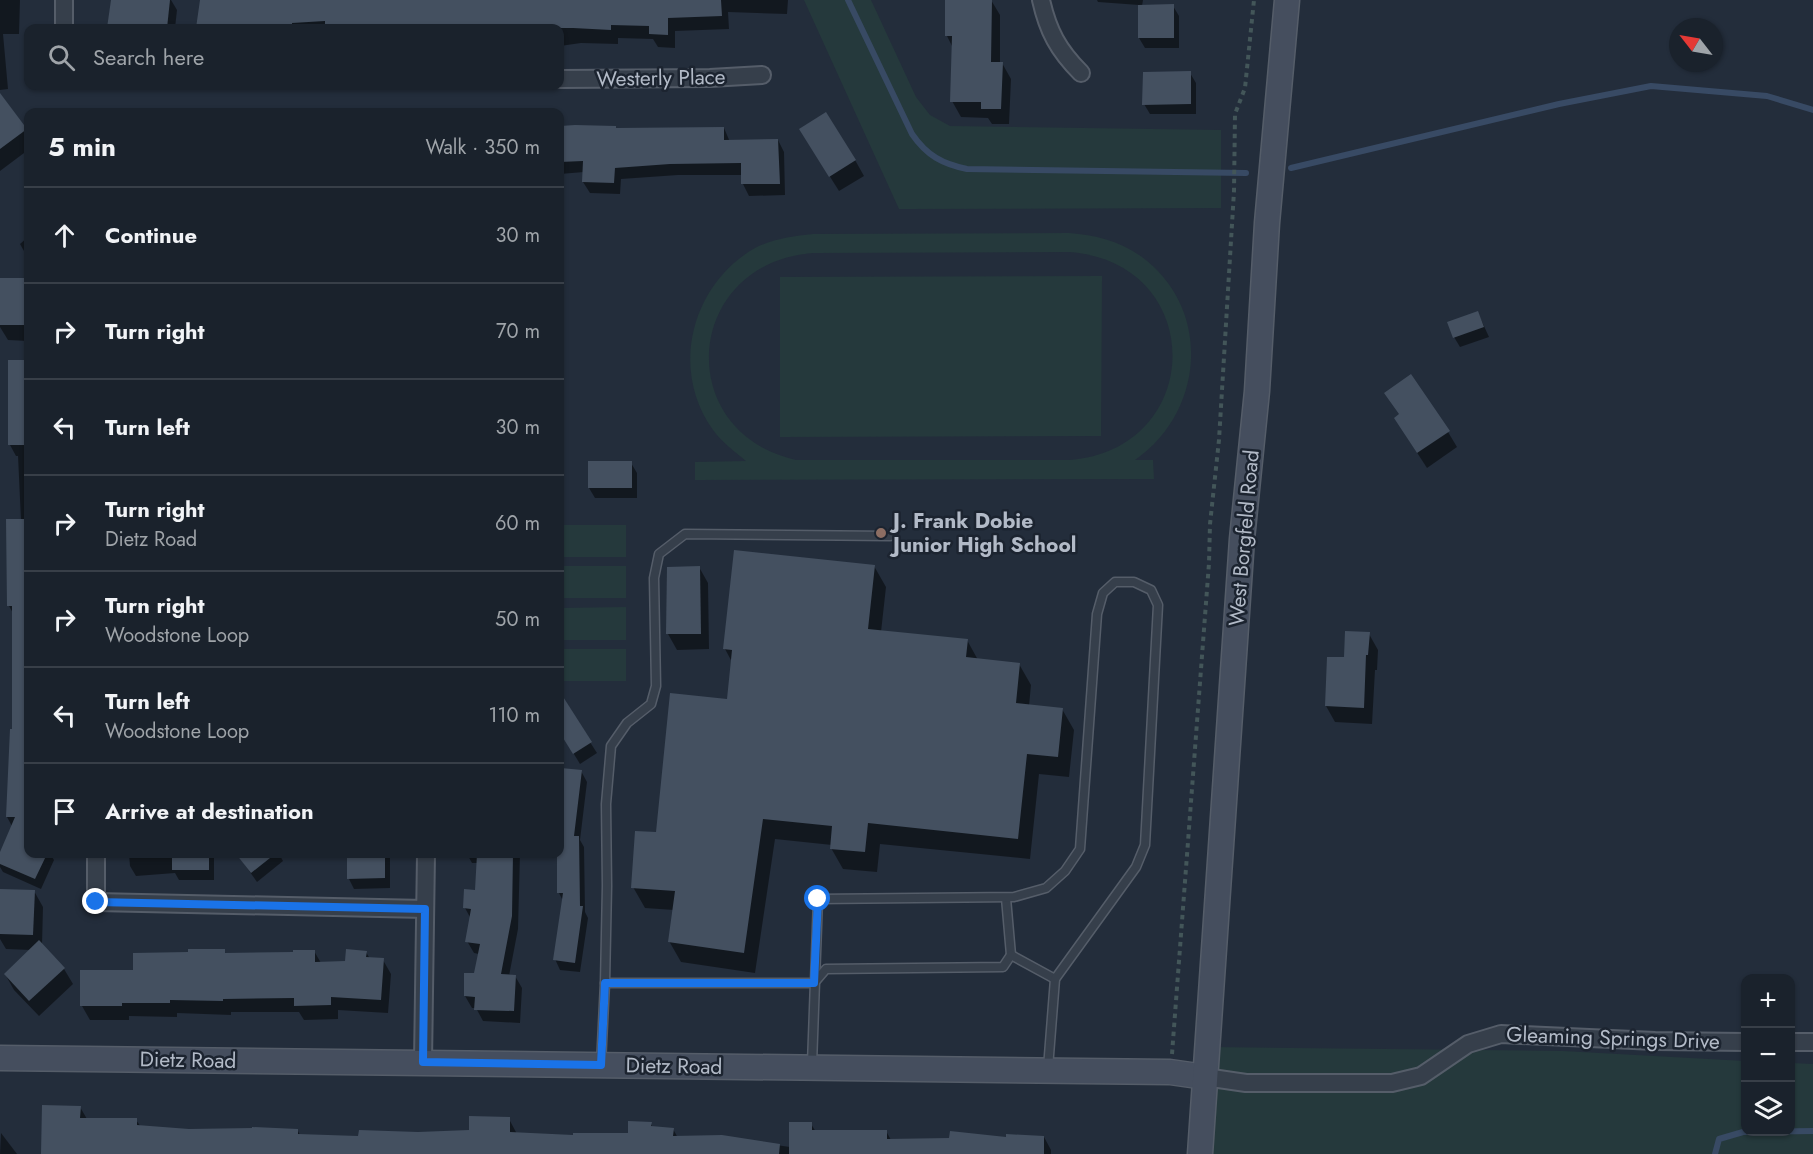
<!DOCTYPE html>
<meta charset="utf-8">
<style>
:root{--surface:#1a222c;--page:#232a34;--text:#f1f3f6;--muted:#9fa4a9;--line:#383f48}
body{margin:0;font-family:Jost,sans-serif;background:var(--page);color:var(--text)}
.controls{position:absolute;right:18px;bottom:18px;display:grid;overflow:hidden;border-radius:12px;box-shadow:0 2px 4px #0004}
.controls button{width:54px;height:54px;display:grid;place-items:center;padding:0;border:0;border-bottom:2px solid var(--line);background:var(--surface);color:var(--text);font:30px sans-serif}
.compass{position:absolute;left:1669px;top:18px;width:54px;height:54px;border-radius:50%;background:var(--surface);box-shadow:0 2px 4px #0004;rotate:301deg}
.stop{position:absolute;width:18px;height:18px;margin:-14px;border:4px solid #1a73e8;border-radius:50%;background:#fff}
.stop.end{background:#1a73e8;border-color:#fff;box-shadow:0 2px 6px #0008}
.list{margin:0;padding:0;list-style:none}
h2{display:flex;justify-content:space-between;align-items:center;height:78px;margin:0;padding:0 24px;font-size:26px}
h2 small{font-size:20px;font-weight:400;color:var(--muted)}
.list li{display:grid;grid-template-columns:39px 1fr auto;gap:18px;align-items:center;box-sizing:border-box;height:96px;padding:0 24px;border-top:2px solid var(--line)}
.list b{display:block;font-size:22px;white-space:nowrap}
.list p{margin:0;font-size:20px;white-space:nowrap;color:var(--muted)}
.list em{font-size:20px;font-style:normal;color:var(--muted)}
.icon{flex:none;width:33px;height:33px;fill:none;stroke:currentColor;stroke-width:2;stroke-linecap:round;stroke-linejoin:round}
.map{position:relative;flex:none;width:1813px;height:1154px;overflow:hidden}
.search{position:absolute;background:var(--surface);box-shadow:0 2px 4px #0004;left:24px;top:24px;width:540px;height:66px;display:flex;align-items:center;gap:15px;box-sizing:border-box;padding:0 21px;border-radius:12px;color:var(--muted);font-size:22px}
.panel{position:absolute;background:var(--surface);box-shadow:0 2px 4px #0004;left:24px;top:108px;width:540px;height:750px;border-radius:12px}
.map>svg:first-child{display:block}
</style>
<div class="map">
<svg width="1813" height="1154" viewBox="0 0 1813 1154">
<rect width="100%" height="100%" fill="#232d3b"/>
<g fill="#25393c" fill-rule="evenodd">
<polygon points="804,0 871,0 916,97 930,115 950,126 1221,130 1221,208 899,209"/>
<path d="M1069,233C1095,235 1120,241 1142,257C1212,309 1205,411 1135,460H1153L1154,479L695,480V462L746,461C735,452 722,442 713,430C669,369 692,284 755,248C773,239 793,236 813,234ZM1069,252C1208,262 1206,450 1069,460H796C671,432 684,263 813,253Z"/>
<polygon points="1102,276 1101,436 780,437 780,277"/>
<rect x="560" y="525" width="66" height="32"/>
<polygon points="626,566 626,598 560,598 560,566"/>
<polygon points="626,607 626,640 560,640 560,608"/>
<rect x="560" y="649" width="66" height="32"/>
<polygon points="1210,1047 1563,1051 1745,1061 1746,1132 1790,1132 1791,1063 1813,1064 1813,1154 1200,1154"/>
</g>
<g fill="#0007">
<polygon points="0,0 20,0 19,34 3,34 8,89 0,90"/>
<polygon points="112,0 171,0 177,10 175,28 109,28"/>
<polygon points="202,0 788,0 787,14 728,12 729,29 675,31 675,48 658,47 653,39 618,38 618,44 581,43 560,46 560,28 198,28"/>
<polygon points="947,0 991,0 1000,15 1000,63 1002,63 1011,79 1009,124 992,124 988,118 961,117 952,101 953,48 947,36"/>
<polygon points="1097,0 1143,0 1142,6 1173,6 1179,16 1179,48 1145,48 1139,38 1139,5 1098,2"/>
<polygon points="1190,73 1196,83 1196,114 1150,114 1144,104"/>
<polygon points="3,100 28,135 28,150 0,171 0,103"/>
<polygon points="575,127 616,130 724,128 730,142 778,140 784,152 785,195 749,196 743,184 742,175 678,175 621,179 620,194 590,193 583,182 584,172 560,174 560,128"/>
<polygon points="810,145 855,160 864,176 839,191"/>
<polygon points="28,176 28,189 26,185"/>
<polygon points="28,237 28,258 20,244"/>
<polygon points="0,280 28,280 28,341 8,340 0,327"/>
<polygon points="1478,313 1489,337 1460,347 1454,337"/>
<polygon points="10,361 28,361 28,828 13,828 7,817 14,731 14,615 9,606 21,520 18,456 16,456 10,445"/>
<polygon points="1448,432 1457,447 1427,468 1405,434"/>
<polygon points="631,463 637,473 637,498 595,498 589,488"/>
<polygon points="874,566 886,587 881,632 967,640 978,660 1019,664 1031,685 1029,706 1062,709 1074,730 1069,777 1039,774 1030,859 880,844 877,872 843,869 831,848 832,845 775,839 755,973 681,962 669,941 674,910 645,908 633,887 657,834 728,701 732,662 725,649"/>
<polygon points="699,567 708,583 709,649 677,650 668,634"/>
<polygon points="1369,634 1378,650 1377,670 1375,670 1372,724 1335,722 1326,706 1329,658 1345,659"/>
<polygon points="561,697 597,753 580,764 560,731"/>
<polygon points="562,769 581,771 587,782 580,840 584,847 585,912 588,918 580,972 560,970 555,959 563,901 559,893 559,854 560,794"/>
<polygon points="10,833 28,841 28,854 50,854 54,860 41,889 3,872 0,867 0,855"/>
<polygon points="129,854 214,854 214,880 179,880 175,873 136,876 130,866"/>
<polygon points="237,854 279,854 283,861 257,882"/>
<polygon points="348,854 390,854 390,888 354,889 349,879"/>
<polygon points="467,854 520,854 518,929 509,976 515,976 522,988 520,1023 483,1021 476,1008 472,1008 465,996 475,975 479,954 474,953 467,941 471,919 465,908 477,891 478,863 472,863"/>
<polygon points="0,890 34,891 43,907 42,945 64,969 73,984 39,1016 14,990 5,974 31,950 6,949 0,939"/>
<polygon points="224,951 226,954 295,954 314,951 321,963 346,963 366,952 370,959 383,960 391,974 388,1013 338,1010 338,1019 304,1020 299,1012 231,1012 231,1015 177,1013 177,1017 129,1016 129,1020 90,1020 82,1006 134,971"/>
<polygon points="80,1107 87,1119 136,1120 141,1127 189,1131 298,1131 300,1135 360,1138 470,1131 509,1119 517,1134 575,1137 629,1135 651,1124 653,1128 673,1129 678,1138 722,1137 790,1147 811,1124 816,1132 886,1131 891,1140 1044,1137 1051,1150 1051,1154 43,1154"/>
<polygon points="1,1133 17,1154 0,1154"/>
</g>
<g fill="none" stroke-linecap="round" stroke-linejoin="round">
<g stroke="#384a64" stroke-width="6">
<path d="M848,0L912,134C927,156 943,164 967,169L1246,173"/>
<polyline points="1291,168 1559,104 1651,86 1767,96 1813,110"/>
<polyline points="1715,1154 1719,1139 1743,1132 1813,1131"/>
</g>
</g>
<g fill="#445060">
<polygon points="111,0 170,0 167,28 107,28"/>
<polygon points="200,0 721,0 722,16 668,18 668,35 649,34 649,26 611,25 611,30 573,28 325,28 325,21 292,23 292,28 196,28"/>
<polygon points="945,0 992,0 991,62 1003,62 1001,109 981,109 981,102 950,102 952,36 945,36"/>
<polygon points="1174,4 1174,38 1138,38 1138,5"/>
<polygon points="1191,71 1191,104 1142,105 1143,72"/>
<polygon points="0,93 27,129 0,149"/>
<polygon points="826,112 856,160 829,177 799,129"/>
<polygon points="575,125 616,126 616,128 724,127 724,140 778,139 780,184 741,184 741,163 670,164 615,168 614,183 582,182 583,161 560,162 560,126"/>
<rect x="0" y="278" width="28" height="47"/>
<polygon points="1478,311 1484,327 1453,338 1447,322"/>
<rect x="8" y="360" width="20" height="85"/>
<polygon points="1411,374 1450,431 1417,453 1394,418 1399,414 1384,393"/>
<rect x="588" y="461" width="44" height="27"/>
<polygon points="6,519 28,519 28,854 47,854 35,879 0,864 0,852 15,817 6,817 10,729 12,729 12,606 7,606"/>
<polygon points="734,550 875,565 868,629 968,639 966,657 1020,663 1016,703 1063,708 1058,757 1027,754 1018,839 868,823 865,852 830,849 832,826 763,819 744,953 668,942 675,891 631,888 635,831 656,832 670,693 727,699 732,650 723,649"/>
<polygon points="700,566 701,634 666,634 667,567"/>
<polygon points="1345,631 1370,632 1368,655 1366,655 1364,708 1325,706 1327,657 1344,657"/>
<polygon points="560,692 592,742 573,754 560,733"/>
<polygon points="561,768 582,770 574,836 579,836 580,906 583,906 575,963 553,960 563,893 557,893 557,854 560,854"/>
<rect x="172" y="854" width="37" height="16"/>
<polygon points="236,854 275,854 251,873"/>
<polygon points="347,854 385,854 385,878 347,879"/>
<polygon points="477,854 513,854 512,916 501,974 516,975 514,1011 474,1010 475,997 464,996 464,973 474,973 480,944 465,942 471,909 463,908 464,889 475,890"/>
<polygon points="0,889 35,890 33,935 0,934"/>
<polygon points="39,940 65,968 29,1001 4,974"/>
<polygon points="188,949 225,949 225,953 293,952 293,950 315,950 315,962 345,961 346,949 367,951 366,957 384,958 381,1000 331,997 331,1005 294,1006 294,998 223,999 223,1001 170,1000 170,1003 122,1003 122,1006 80,1006 80,970 133,970 133,953 188,952"/>
<polygon points="42,1105 81,1106 80,1118 137,1118 137,1125 189,1129 252,1128 252,1127 298,1129 298,1134 358,1136 359,1130 418,1132 469,1130 469,1116 510,1117 510,1132 573,1135 573,1133 628,1133 628,1121 652,1122 651,1126 674,1128 673,1136 722,1135 780,1144 779,1154 41,1154"/>
<polygon points="789,1122 812,1122 812,1130 887,1130 887,1139 949,1138 950,1131 1006,1137 1006,1134 1044,1136 1044,1154 789,1154"/>
</g>
<g fill="none" stroke-linecap="round" stroke-linejoin="round">
<defs>
<g id="lane">
<polyline points="1006,898 1011,955"/>
<polyline points="605,983 607,886 606,804 611,746 627,723 651,704 656,686 654,578 659,554 685,534 890,536"/>
<polyline points="601,1064 605,983 814,983 826,969 1003,967 1011,955 1055,979"/>
<polyline points="812,1064 818,899 1014,897 1046,888 1065,871 1080,849 1097,614 1103,593 1115,582 1134,582 1151,590 1158,605 1145,845 1136,867 1055,979 1048,1068"/>
</g>
<g id="street">
<path d="M1041,0C1048,31 1058,50 1081,73"/>
<polyline points="64,28 64,0"/>
<polyline points="560,79 710,78 762,75"/>
<polyline points="96,854 96,902 425,909"/>
<polyline points="1790,1042 1813,1042"/>
<polyline points="423,1062 426,854"/>
<polyline points="1205,1077 1246,1083 1392,1083 1421,1076 1468,1044 1501,1034 1655,1041 1746,1042"/>
</g>
<g id="secondary">
<polyline points="0,1058 1170,1072 1205,1077"/>
<polyline points="1200,1154 1242,539 1257,391 1267,223 1287,0"/>
</g>
</defs>
<use href="#lane" stroke="#555d69" stroke-width="11"/>
<use href="#street" stroke="#555d69" stroke-width="20"/>
<use href="#secondary" stroke="#555d69" stroke-width="27"/>
<polyline stroke="#435659" stroke-width="4" stroke-dasharray="4.5 4.5" stroke-linecap="butt" points="1172,1054 1209,563 1210,524 1219,440 1234,191 1235,114 1245,88 1254,0"/>
<use href="#lane" stroke="#363f4b" stroke-width="8"/>
<use href="#street" stroke="#363f4b" stroke-width="16"/>
<use href="#secondary" stroke="#454e5e" stroke-width="24"/>
</g>
<g fill="none" stroke-linecap="round" stroke-linejoin="round">
<polyline stroke="#1a73e8" stroke-width="8" points="96,902 425,909 423,1062 601,1065 605,983 814,983 818,899"/>
</g>
<circle fill="#8d6e63" stroke="#1c2430" stroke-width="2" cx="881" cy="533" r="6"/>
<g text-anchor="middle" stroke-width="5" stroke-linejoin="round" paint-order="stroke">
<g font-size="21" fill="#b2bac7" stroke="#1c2430">
<text transform="translate(661 78) rotate(-1)" y="7">Westerly Place</text>
<text transform="translate(1244 538) rotate(-85)" y="7">West Borgfeld Road</text>
<text transform="translate(1613 1038) rotate(2)" y="7">Gleaming Springs Drive</text>
<text transform="translate(188 1060) rotate(1)" y="7">Dietz Road</text>
<text transform="translate(674 1066) rotate(1)" y="7">Dietz Road</text>
</g>
<g font-size="21" font-weight="bold" fill="#b2bac7" stroke="#1c2430" text-anchor="start">
<text x="893" y="528">J. Frank Dobie<tspan x="893" dy="24">Junior High School</tspan></text>
</g>
</g>
</svg>
<div class="controls">
<button>+</button>
<button>−</button>
<button><svg class="icon" aria-label="layers" viewBox="0 0 24 24"><path d="M12 4l9 5-9 5-9-5zM3 14l9 5 9-5"/></svg></button>
</div>
<svg class="compass" viewBox="-18 -18 36 36"><path d="M0-13l5 13h-10z" fill="#e53935"/><path d="M0 13l5-13h-10z" fill="#9fa4a9"/></svg>
<div class="stop" style="left:818px;top:899px"></div>
<div class="stop end" style="left:96px;top:902px"></div>
<div class="search"><svg class="icon" aria-label="search" viewBox="0 0 24 24"><circle cx="10" cy="10" r="6"/><path d="M15 15l6 6"/></svg>Search here</div>
<section class="panel">
<h2>5 min<small>Walk · 350 m</small></h2>
<ul class="list">
<li><svg class="icon" aria-label="ahead" viewBox="0 0 24 24"><path d="M12 20V5M6 11l6-6 6 6"/></svg><div><b>Continue</b></div><em>30 m</em></li>
<li><svg class="icon" aria-label="right" viewBox="0 0 24 24"><path d="M7 20v-9h11M14 6l5 5-5 5"/></svg><div><b>Turn right</b></div><em>70 m</em></li>
<li><svg class="icon" aria-label="left" viewBox="0 0 24 24"><path d="M17 20v-9H6M10 6l-5 5 5 5"/></svg><div><b>Turn left</b></div><em>30 m</em></li>
<li><svg class="icon" aria-label="right" viewBox="0 0 24 24"><path d="M7 20v-9h11M14 6l5 5-5 5"/></svg><div><b>Turn right</b><p>Dietz Road</p></div><em>60 m</em></li>
<li><svg class="icon" aria-label="right" viewBox="0 0 24 24"><path d="M7 20v-9h11M14 6l5 5-5 5"/></svg><div><b>Turn right</b><p>Woodstone Loop</p></div><em>50 m</em></li>
<li><svg class="icon" aria-label="left" viewBox="0 0 24 24"><path d="M17 20v-9H6M10 6l-5 5 5 5"/></svg><div><b>Turn left</b><p>Woodstone Loop</p></div><em>110 m</em></li>
<li><svg class="icon" aria-label="arrive" viewBox="0 0 24 24"><path d="M6 21V4h12l-3 4 3 4H6"/></svg><div><b>Arrive at destination</b></div></li>
</ul>
</section>
</div>
